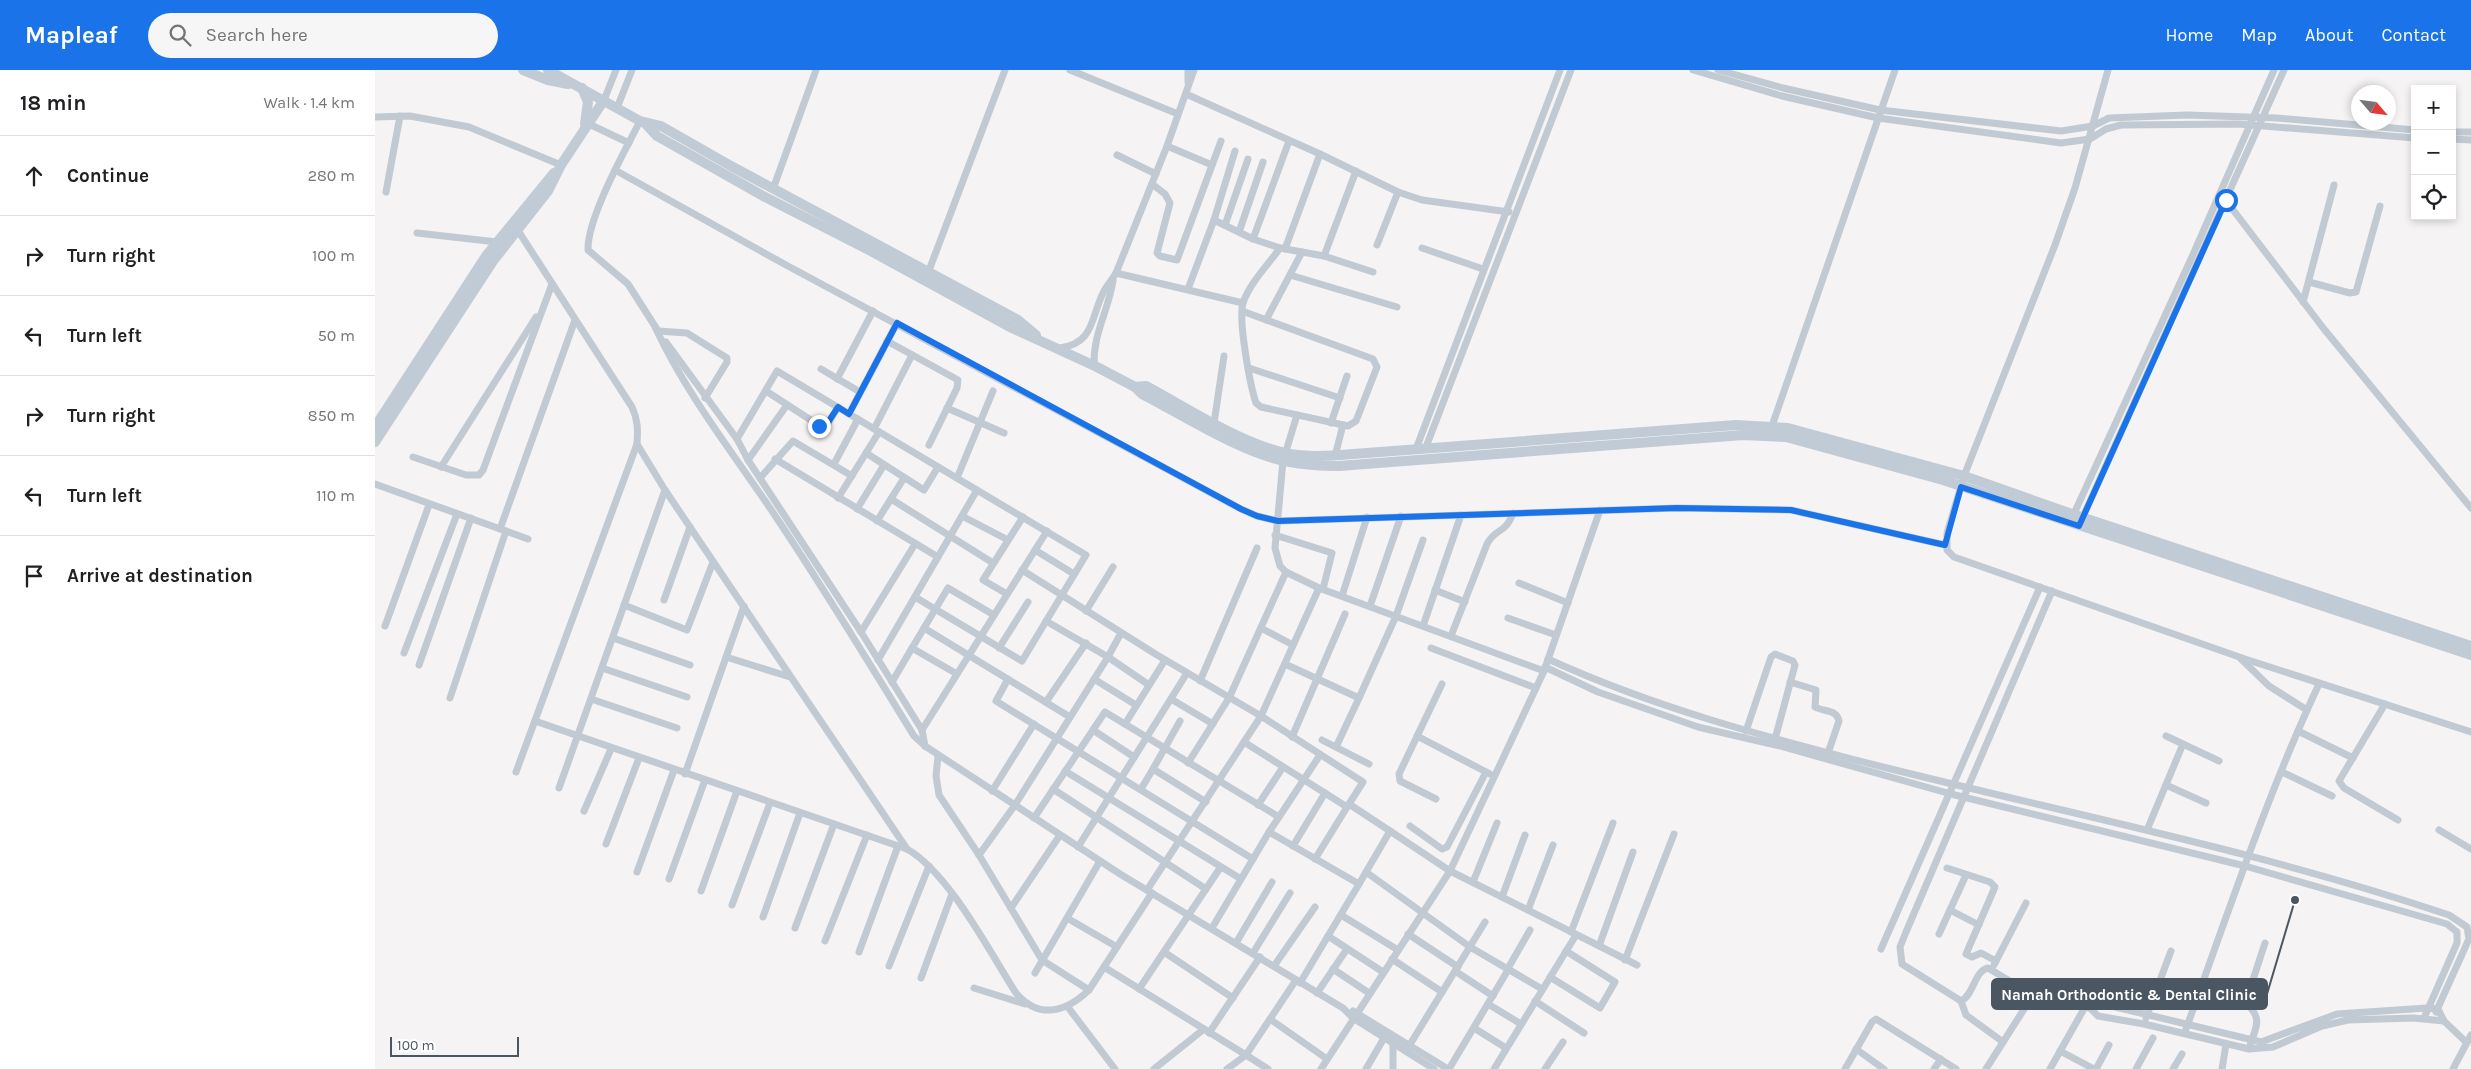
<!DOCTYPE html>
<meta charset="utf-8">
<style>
:root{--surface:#fff;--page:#f6f6f6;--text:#202124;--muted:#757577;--line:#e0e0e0;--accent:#1a73e8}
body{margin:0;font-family:Karla,sans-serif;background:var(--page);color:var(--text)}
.controls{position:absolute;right:15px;top:15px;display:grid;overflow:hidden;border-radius:0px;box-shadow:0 2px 8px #0003}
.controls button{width:45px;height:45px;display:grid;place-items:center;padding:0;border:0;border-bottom:1px solid var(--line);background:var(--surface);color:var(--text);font:25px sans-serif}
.compass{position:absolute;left:1976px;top:15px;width:45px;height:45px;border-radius:50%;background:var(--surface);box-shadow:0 2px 8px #0003;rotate:118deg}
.scale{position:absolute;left:15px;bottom:12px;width:129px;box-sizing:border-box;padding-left:5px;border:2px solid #4a5661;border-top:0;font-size:14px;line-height:18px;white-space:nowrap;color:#4a5661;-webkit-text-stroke:4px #fff;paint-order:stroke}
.stop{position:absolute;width:15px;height:15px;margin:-11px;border:4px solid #1a73e8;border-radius:50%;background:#fff}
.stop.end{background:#1a73e8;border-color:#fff;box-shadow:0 1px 5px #0008}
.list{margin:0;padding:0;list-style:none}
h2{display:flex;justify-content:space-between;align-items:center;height:65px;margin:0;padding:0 20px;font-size:21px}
h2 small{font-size:16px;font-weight:400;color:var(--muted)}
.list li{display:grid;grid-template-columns:32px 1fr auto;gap:15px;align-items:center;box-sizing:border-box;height:80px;padding:0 20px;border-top:1px solid var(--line)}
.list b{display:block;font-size:19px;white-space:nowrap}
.list em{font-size:16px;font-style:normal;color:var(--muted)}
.icon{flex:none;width:28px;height:28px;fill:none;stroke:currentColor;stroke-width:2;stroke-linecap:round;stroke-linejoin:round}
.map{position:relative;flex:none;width:2096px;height:999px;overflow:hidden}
header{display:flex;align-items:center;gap:30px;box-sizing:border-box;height:70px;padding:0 25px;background:var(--accent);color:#fff}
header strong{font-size:24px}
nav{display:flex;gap:28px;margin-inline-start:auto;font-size:18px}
.search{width:350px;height:45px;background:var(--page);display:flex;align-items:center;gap:12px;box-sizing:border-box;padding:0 18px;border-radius:28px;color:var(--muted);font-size:19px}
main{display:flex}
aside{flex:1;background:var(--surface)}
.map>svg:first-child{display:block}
</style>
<header>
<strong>Mapleaf</strong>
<div class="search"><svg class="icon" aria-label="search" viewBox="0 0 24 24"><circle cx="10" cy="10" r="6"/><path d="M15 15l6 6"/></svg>Search here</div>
<nav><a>Home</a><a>Map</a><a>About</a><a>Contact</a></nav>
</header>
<main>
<aside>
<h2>18 min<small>Walk · 1.4 km</small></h2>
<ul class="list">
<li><svg class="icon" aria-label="ahead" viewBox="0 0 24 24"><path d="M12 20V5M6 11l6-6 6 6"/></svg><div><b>Continue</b></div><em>280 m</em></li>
<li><svg class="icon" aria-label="right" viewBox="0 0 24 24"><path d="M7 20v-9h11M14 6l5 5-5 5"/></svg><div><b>Turn right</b></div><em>100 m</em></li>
<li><svg class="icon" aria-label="left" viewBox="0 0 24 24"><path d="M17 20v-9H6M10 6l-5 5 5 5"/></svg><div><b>Turn left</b></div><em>50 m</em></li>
<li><svg class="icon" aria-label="right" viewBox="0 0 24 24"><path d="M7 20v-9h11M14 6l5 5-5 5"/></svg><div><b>Turn right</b></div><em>850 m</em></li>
<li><svg class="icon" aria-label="left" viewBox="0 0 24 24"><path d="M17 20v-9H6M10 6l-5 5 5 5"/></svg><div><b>Turn left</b></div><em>110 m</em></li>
<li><svg class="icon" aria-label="arrive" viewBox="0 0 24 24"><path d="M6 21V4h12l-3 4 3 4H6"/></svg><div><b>Arrive at destination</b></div></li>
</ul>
</aside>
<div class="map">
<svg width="2096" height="999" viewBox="0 0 2096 999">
<rect width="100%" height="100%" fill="#f5f3f3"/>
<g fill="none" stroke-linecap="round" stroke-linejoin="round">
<g stroke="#c1cad2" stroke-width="7">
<polyline points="695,0 803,44"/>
<polyline points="813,0 813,12"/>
<polyline points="1318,0 1407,26 1503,48 1686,73 1715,69 1731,59 1746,55 1863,54 2040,68"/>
<polyline points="1343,0 1408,18 1505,40 1686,61 1718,56 1734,48 1812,45 1902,48 2040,60"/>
<polyline points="1733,0 1700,118 1680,175 1589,406 1572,463 1572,480 1579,487 1870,589 2096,662"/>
<polyline points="811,24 945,84 1023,122 1047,130 1134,142"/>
<polyline points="229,30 241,0"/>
<polyline points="242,38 257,0"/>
<polyline points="0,47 35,46 94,57 186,95"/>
<path d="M265,51C250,81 212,148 213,180L253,214L283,261"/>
<polyline points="214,54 254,73"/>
<polyline points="2077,62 2096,62"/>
<polyline points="2077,69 2096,70"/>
<polyline points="792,76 837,95"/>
<polyline points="742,85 781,104"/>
<polyline points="240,100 411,195 866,439 882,446 903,451 1302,438 1416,440 1570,475"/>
<polyline points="777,114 790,124 795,133 782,183 785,186 802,190 846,71"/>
<polyline points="398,119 441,0"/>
<polyline points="11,122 25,46"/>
<polyline points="1849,128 1949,259 2096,438"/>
<polyline points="839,150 878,169 905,178 949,186 998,202"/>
<polyline points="850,155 873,89"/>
<polyline points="864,162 888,92"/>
<polyline points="42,163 122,172"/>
<polyline points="878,169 914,71"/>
<polyline points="1002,175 1023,122"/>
<polyline points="1047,178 1108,199"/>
<polyline points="910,179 945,84"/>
<polyline points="949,186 981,101"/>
<polyline points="553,203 630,0"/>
<polyline points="741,203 868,233"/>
<polyline points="915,205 1022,237"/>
<polyline points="1934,212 1975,223 1981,222 2005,136"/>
<polyline points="813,219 839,150 860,81"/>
<polyline points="1928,232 1959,115"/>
<path d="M867,241L998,289L1002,297L981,351L973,356L886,337L881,333C875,315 863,250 868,233C874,214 893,195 905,178"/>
<polyline points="891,250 927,182"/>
<path d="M281,259C312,325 358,383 399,444C448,517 493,591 539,666L550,676L745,804L968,938L978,948L1059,999"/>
<polyline points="283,261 312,263 352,288 352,292 330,328"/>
<polyline points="512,271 583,310 582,318 554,375"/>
<polyline points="291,272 362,369 373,390 486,562 547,660 550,676"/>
<path d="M685,278C719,273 715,250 728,223C731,216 737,210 741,203L792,76L819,0"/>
<path d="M719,296C718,263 733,242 738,211"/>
<polyline points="874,298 965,328"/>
<polyline points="446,299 485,322"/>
<polyline points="462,309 498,241"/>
<polyline points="391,321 445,356 452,355 463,337"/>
<polyline points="572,338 629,363"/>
<polyline points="474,344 522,253"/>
<polyline points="922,345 908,391 900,478 905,496 911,502 944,518"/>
<polyline points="839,353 849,286"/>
<polyline points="956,353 972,306"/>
<polyline points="1397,356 1520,0"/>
<polyline points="499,359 537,285"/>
<polyline points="362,369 402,301 711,485 647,591 540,527"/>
<polyline points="262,374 290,420 532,779"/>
<polyline points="1051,377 1196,0"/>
<polyline points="1041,379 1185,0"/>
<polyline points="491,383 549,420 563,397"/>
<polyline points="960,386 968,355"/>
<polyline points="38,387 91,405 104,405 108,400 177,214"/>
<polyline points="400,389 563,487"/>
<polyline points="373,390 412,335"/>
<polyline points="459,394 483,349"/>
<polyline points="66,397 161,247"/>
<polyline points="385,408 418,371 477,406"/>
<polyline points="582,408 618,321"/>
<polyline points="0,414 153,469"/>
<polyline points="463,428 504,362"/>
<polyline points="516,429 618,493"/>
<polyline points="482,439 509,395"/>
<polyline points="587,446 633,470"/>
<polyline points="1697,448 1816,189 1899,0"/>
<polyline points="502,451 529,408"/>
<polyline points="1706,451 1909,0"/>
<polyline points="125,459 200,250"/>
<polyline points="900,465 957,483 948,519"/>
<polyline points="660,480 699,504"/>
<polyline points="647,500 782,585 886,646 988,712 974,734 1015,761"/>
<polyline points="1144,513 1193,533"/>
<polyline points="1060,520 1090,532"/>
<path d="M1677,521L1531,862L1525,877L1527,894L1586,931C1599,925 1599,901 1613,898L1658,925L1678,933L1715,938L1723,946L1769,954L1874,979L1898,977L1947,956L1973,950L2038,948L2069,951L2063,939L2052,938L1962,944L1886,972L1732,935H1724L1715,938"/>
<polyline points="632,524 608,510 648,447"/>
<polyline points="967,526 992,447"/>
<polyline points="289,530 315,457"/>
<polyline points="249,535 312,560 338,492"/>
<polyline points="995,536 1026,446"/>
<polyline points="711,541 738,497"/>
<polyline points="1133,548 1181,565"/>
<polyline points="671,551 733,587 746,563"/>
<polyline points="10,556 54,435"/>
<polyline points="1048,556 1086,445"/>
<polyline points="549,558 695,647"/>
<polyline points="886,558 918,575"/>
<polyline points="486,562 540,474"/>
<path d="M1076,566L1112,474C1120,458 1131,464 1138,443"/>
<polyline points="238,568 315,595"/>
<polyline points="624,578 653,532"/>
<polyline points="1056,578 1161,618"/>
<polyline points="29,583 82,444"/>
<polyline points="351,587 415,607"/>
<polyline points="1865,588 1894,616 1932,640"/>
<path d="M1173,589C1280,638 1391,667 1504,696C1695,744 1888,782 2074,845L2092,857L2094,869L2061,942"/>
<polyline points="503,590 602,420"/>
<polyline points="910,594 984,628 961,677"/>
<polyline points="44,595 96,448"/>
<polyline points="1170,597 1223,622 1323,657 1405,676 1576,724 1870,796 2072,854 2082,862 2082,873 2049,948"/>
<polyline points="227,598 312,627"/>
<polyline points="582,604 537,578 573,518 619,545"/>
<polyline points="633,609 621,631 878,789"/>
<polyline points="719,609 761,635"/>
<polyline points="825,611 882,478"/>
<polyline points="517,612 537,578"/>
<path d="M1415,612L1441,620L1440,637C1449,642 1462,639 1464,651L1453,683"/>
<polyline points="75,628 131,461"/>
<polyline points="984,628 1021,546 1048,470"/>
<polyline points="216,629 302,658"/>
<polyline points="796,629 838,654"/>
<polyline points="671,632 711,573"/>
<polyline points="2010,634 1964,711 1969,718 2023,750"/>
<path d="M160,651L532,779C574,803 614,881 641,923C664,950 691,942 714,920L777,823"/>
<polyline points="750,654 790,590"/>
<polyline points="547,660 672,461"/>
<polyline points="718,660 759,687"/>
<polyline points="1371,661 1396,587 1400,584 1418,591 1420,595 1400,669"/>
<polyline points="1923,661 1978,688"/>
<polyline points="1042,666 1115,704"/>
<polyline points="1791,666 1844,691"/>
<polyline points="917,667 970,544"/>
<polyline points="947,670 994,694"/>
<polyline points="869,672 972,737"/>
<polyline points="563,686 561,706 564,725 604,785 667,890 714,920"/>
<polyline points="813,693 854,628 911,502"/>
<polyline points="778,699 805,651"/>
<polyline points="690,701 866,809"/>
<path d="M141,702L262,374C263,360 263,350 257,337L142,159"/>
<polyline points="1907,702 1957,726"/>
<polyline points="310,704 369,536"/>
<polyline points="1791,715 1831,733"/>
<polyline points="184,718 290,420"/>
<polyline points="678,719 831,819"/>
<polyline points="766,719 778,699 831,732"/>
<polyline points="617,721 659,654"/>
<polyline points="1061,729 1025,711 1024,704 1067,614"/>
<polyline points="883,735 908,697"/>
<polyline points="209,741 236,679"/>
<polyline points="659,748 730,642 904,747"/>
<polyline points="1035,756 1067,779 1072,777 1111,702"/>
<polyline points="1772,760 1808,674"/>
<polyline points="2064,760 2096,779"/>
<polyline points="894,762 945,685"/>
<polyline points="231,774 264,688"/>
<polyline points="918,776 950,723"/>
<polyline points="703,777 812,603"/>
<polyline points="604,785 640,735 733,587 774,615"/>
<polyline points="940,789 974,734"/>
<polyline points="1572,798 1615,812 1620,817 1591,884 1597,887 1606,883 1621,891"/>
<polyline points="262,802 299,700"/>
<polyline points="991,802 1095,877 1167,919"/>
<polyline points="294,809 330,710"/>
<polyline points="1098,812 1122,753"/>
<polyline points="772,820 886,646 944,518 1169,601"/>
<polyline points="326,821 362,721"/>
<polyline points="1127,827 1150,765"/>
<polyline points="357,835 395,733"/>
<polyline points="636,838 685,765"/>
<polyline points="1153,840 1178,775"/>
<polyline points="1575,840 1604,855"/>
<polyline points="966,845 1023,880"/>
<polyline points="388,847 425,743"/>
<polyline points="692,848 742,877"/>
<polyline points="420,858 459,754"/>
<polyline points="837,858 894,762 984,814 1015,761 1075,801 1262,895"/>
<polyline points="1196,862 1238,753"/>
<polyline points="1033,864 1083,897"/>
<polyline points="1564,864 1591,805"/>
<polyline points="953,866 984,814"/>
<polyline points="450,871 492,765"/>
<polyline points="861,873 897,812"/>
<polyline points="1224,876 1258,782"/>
<polyline points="1506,879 1665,517"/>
<polyline points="484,882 523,776"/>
<polyline points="789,882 858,928"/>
<polyline points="878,883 915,823"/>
<polyline points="1017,889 1067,922"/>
<polyline points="1250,890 1299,764"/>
<polyline points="1619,895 1651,833"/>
<polyline points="514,896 554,796"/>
<polyline points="899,896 940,837"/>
<polyline points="729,897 871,985 852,999"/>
<polyline points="958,899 994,923"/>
<polyline points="1132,900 1155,860"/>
<polyline points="1080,901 1118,926"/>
<polyline points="660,903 725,791"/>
<polyline points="1175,907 1225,938 1240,912 1191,881"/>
<polyline points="546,908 577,824"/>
<polyline points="925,913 953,866 1008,902"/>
<polyline points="599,918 650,934"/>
<polyline points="764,919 845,798"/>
<polyline points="942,923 972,879"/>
<polyline points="1160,931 1209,963"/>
<polyline points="1586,931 1591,945 1628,972"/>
<polyline points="1113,934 1146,954"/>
<polyline points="692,936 740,999"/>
<polyline points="978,941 1073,999"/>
<polyline points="1771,948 1796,881"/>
<polyline points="895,949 952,989"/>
<polyline points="2069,951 2091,972"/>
<polyline points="1099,958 1131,978"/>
<path d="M1811,959C1853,843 1892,725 1944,614"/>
<polyline points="834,963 885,887"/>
<path d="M1875,976C1877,968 1884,955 1881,947C1879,939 1872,937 1872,928L1890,873"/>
<polyline points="1481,979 1509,999"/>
<polyline points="1031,981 1110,852"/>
<polyline points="1685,981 1719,999"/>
<polyline points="779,999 829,959"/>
<polyline points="893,999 871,985 921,910"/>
<polyline points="946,999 1075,801 1169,601 1225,440"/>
<polyline points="991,999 1009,968"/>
<polyline points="1018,999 1018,973"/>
<polyline points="1074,999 1133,900"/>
<polyline points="1119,999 1201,865"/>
<polyline points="1170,999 1188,972"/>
<polyline points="1470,999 1497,952 1501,949 1581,999"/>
<polyline points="1559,999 1566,989"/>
<polyline points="1611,999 1658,925"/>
<polyline points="1675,999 1710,937"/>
<polyline points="1721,999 1734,975"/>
<polyline points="1761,999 1778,968"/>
<polyline points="1798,999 1807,984"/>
<polyline points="1847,999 1851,974"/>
<polyline points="2078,999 2096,965"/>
</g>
<g stroke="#c1cbd6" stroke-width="10">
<polyline points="148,0 173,10 193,14"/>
<polyline points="173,0 265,51 286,56 356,96 643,250 661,265"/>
<polyline points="207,18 213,32 210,54"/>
<path d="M270,53L282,66L388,126L496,181L637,258L722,297L760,317L767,324C808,345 867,383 910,391C928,395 946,396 964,396L1368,365L1411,367L1568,410L2096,585"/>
<path d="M760,317L771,316C812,338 865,373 910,383C928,387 947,386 965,385L1361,355L1413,358L1589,406L1694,443L2096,576"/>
<polyline points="0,357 111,186 179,103"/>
<polyline points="0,372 118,191 173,121 186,95 229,30"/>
</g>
</g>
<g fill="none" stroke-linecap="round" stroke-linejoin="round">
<polyline stroke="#1a73e8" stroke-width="6" points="444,356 452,354 463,337 474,344 522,253 866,439 882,446 903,451 1302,438 1416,440 1570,475 1586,417 1704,456 1851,130"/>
</g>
<path fill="none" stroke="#4a5661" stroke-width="2" d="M1920 830L1892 924"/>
<circle fill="#4a5661" stroke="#fff" stroke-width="2" cx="1920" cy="830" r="5"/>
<rect fill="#4a5661" stroke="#4a5661" stroke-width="2" x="1617" y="909" width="275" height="30" rx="5"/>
<g font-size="15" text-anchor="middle" font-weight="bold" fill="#fff">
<text x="1754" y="930">Namah Orthodontic &amp; Dental Clinic</text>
</g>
</svg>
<div class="controls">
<button>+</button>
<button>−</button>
<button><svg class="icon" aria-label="locate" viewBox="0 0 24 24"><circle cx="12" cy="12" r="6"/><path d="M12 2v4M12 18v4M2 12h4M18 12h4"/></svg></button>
</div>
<svg class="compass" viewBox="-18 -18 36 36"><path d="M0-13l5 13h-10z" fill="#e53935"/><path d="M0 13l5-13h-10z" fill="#757577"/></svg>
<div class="scale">100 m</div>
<div class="stop" style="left:1851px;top:130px"></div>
<div class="stop end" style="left:444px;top:356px"></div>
</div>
</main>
